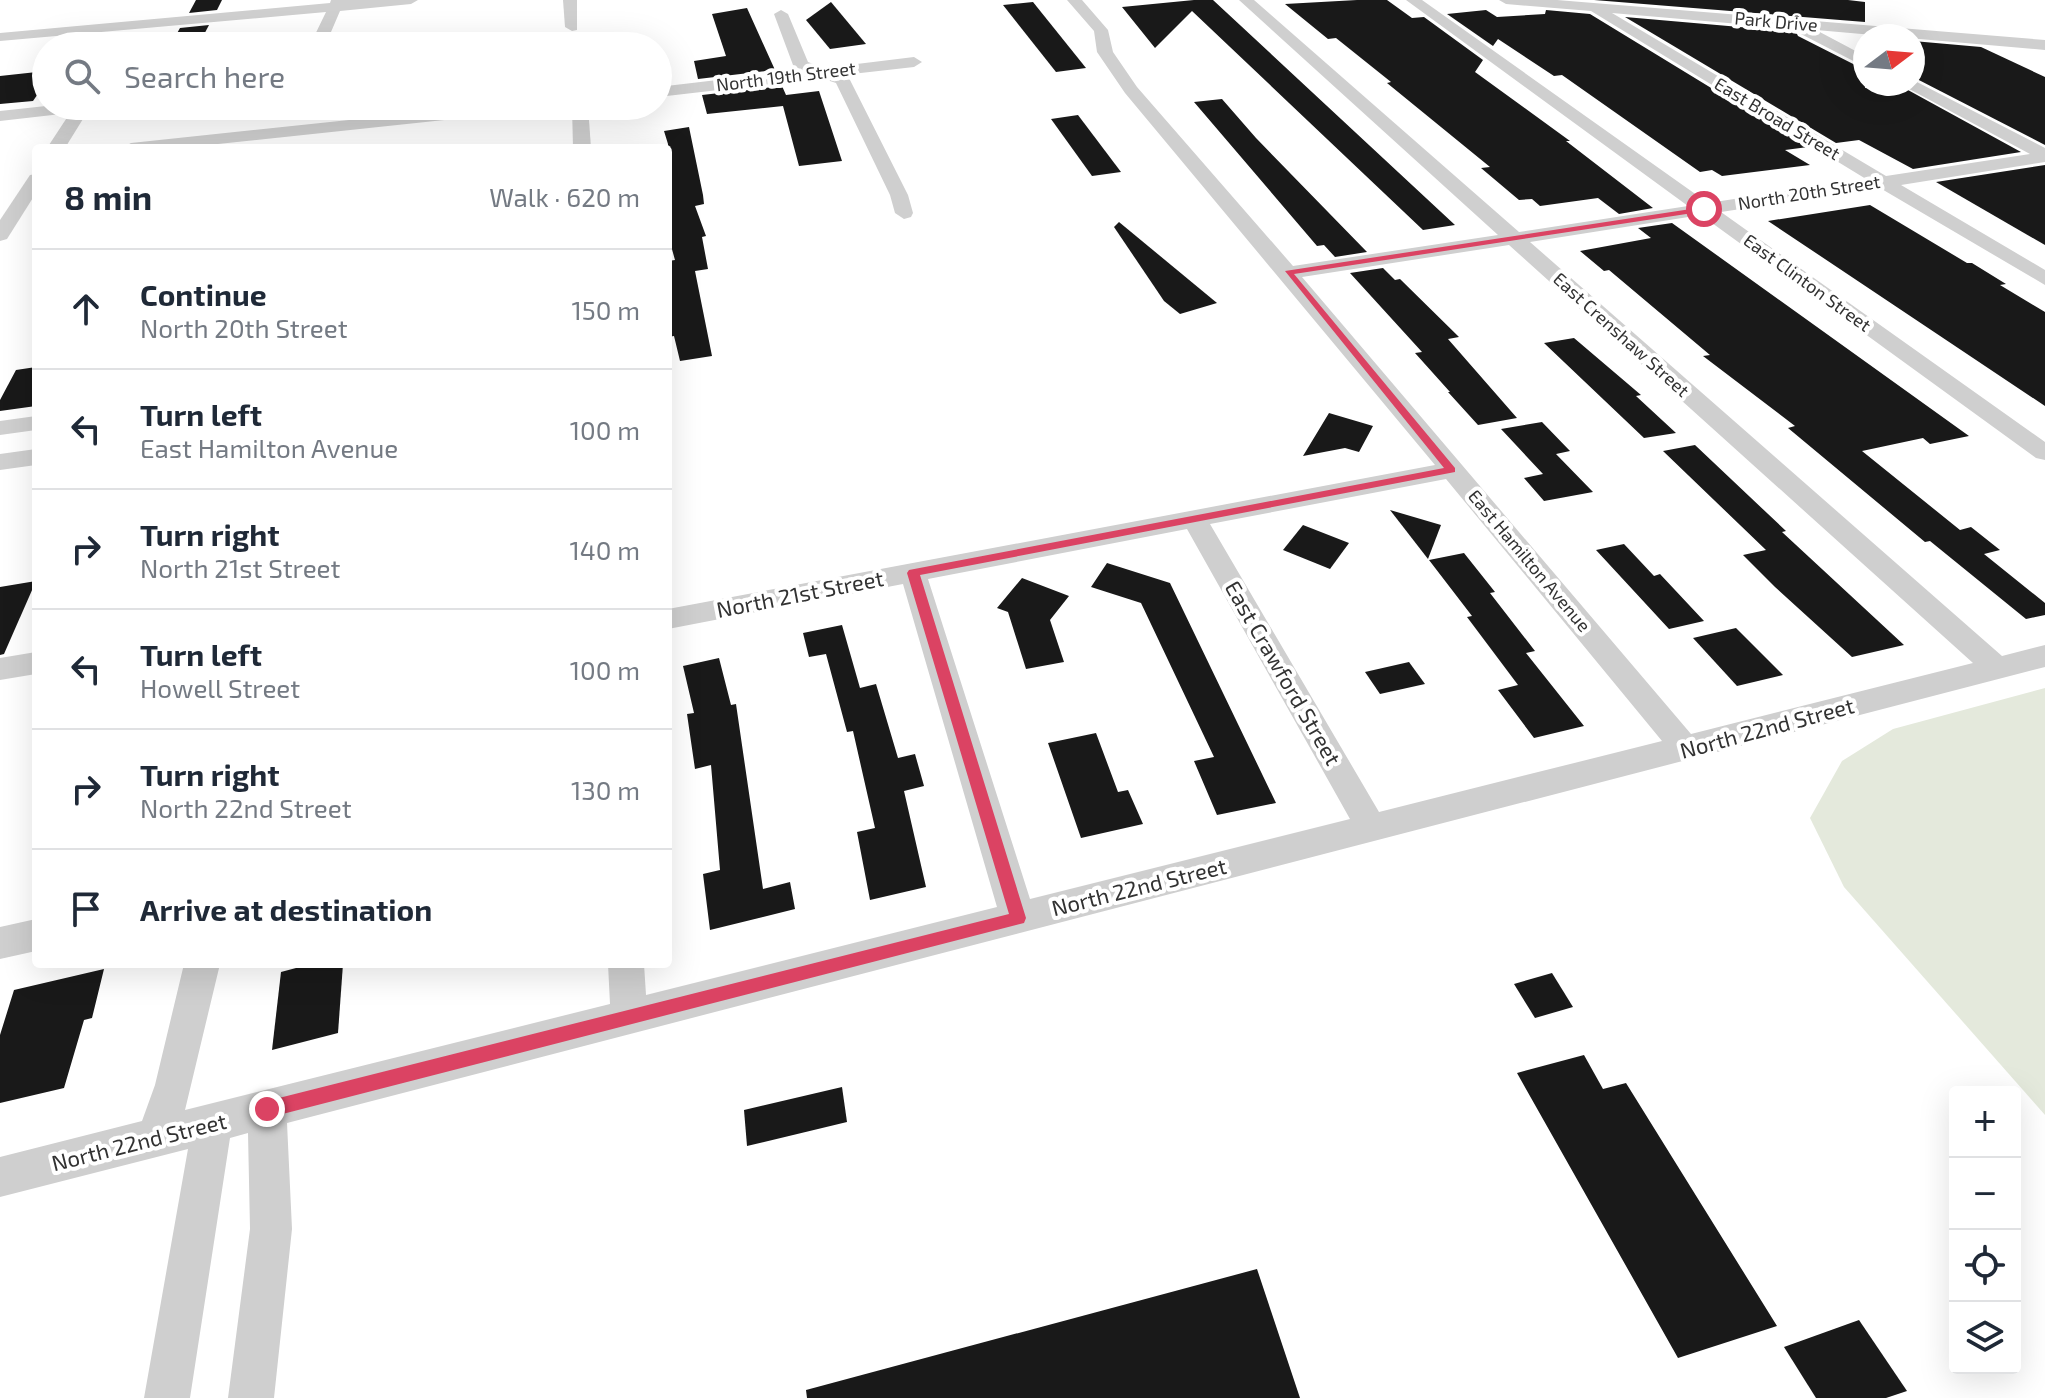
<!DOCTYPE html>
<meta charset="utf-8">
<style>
:root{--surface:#fff;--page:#f2f2f3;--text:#1f2937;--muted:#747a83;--line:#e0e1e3}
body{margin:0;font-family:"Exo 2",sans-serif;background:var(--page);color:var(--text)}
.controls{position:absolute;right:24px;bottom:24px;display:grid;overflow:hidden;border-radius:8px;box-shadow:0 8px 32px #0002}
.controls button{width:72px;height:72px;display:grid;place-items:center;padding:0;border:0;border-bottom:2px solid var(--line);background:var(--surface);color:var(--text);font:40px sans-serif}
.compass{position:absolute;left:1853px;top:24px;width:72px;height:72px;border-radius:50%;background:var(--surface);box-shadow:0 8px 32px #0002;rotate:74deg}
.stop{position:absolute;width:24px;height:24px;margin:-18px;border:6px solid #db4363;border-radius:50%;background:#fff}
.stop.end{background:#db4363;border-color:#fff;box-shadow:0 2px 8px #0008}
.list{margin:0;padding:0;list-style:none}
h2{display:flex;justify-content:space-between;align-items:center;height:104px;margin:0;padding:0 32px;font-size:34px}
h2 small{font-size:26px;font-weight:400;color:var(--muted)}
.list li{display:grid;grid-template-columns:52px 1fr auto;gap:24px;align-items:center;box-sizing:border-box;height:120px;padding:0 32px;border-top:2px solid var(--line)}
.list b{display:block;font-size:30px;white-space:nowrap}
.list p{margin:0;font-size:26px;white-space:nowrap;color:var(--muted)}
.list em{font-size:26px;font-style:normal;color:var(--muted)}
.icon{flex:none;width:44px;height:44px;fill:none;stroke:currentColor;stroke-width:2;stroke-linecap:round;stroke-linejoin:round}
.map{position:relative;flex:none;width:2045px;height:1398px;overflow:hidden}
.search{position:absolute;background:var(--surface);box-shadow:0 8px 32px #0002;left:32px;top:32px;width:640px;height:88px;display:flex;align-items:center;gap:20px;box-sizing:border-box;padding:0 28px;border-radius:44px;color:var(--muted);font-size:30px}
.panel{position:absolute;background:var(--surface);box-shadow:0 8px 32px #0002;left:32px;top:144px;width:640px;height:824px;border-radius:8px}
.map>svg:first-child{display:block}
</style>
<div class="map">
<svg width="2045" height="1398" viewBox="0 0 2045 1398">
<rect width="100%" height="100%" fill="#fff"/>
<polygon fill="#e4e9dc" points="2045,688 2045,1115 1844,887 1810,818 1842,761 1893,729"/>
<g fill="#191919">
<polygon points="196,0 222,0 217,10 189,13"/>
<polygon points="1194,0 1213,0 1455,225 1423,230 1192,11 1194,9 1155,48 1122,7"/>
<polygon points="1357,0 1387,0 1412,18 1424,17 1483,60 1475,72 1570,141 1566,141 1653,208 1619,214 1598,198 1540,206 1532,199 1519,200 1481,168 1490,167 1387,83 1391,82 1336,38 1328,39 1285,4"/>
<polygon points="1594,0 1848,0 1865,2 1865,22"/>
<polygon points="831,2 866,44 830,49 806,20"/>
<polygon points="1033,2 1086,68 1056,72 1003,5"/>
<polygon points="747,8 775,70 698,79 694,61 726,56 712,14"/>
<polygon points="1486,10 1497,17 1545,14 1546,10 1590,14 1808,147 1785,150 1810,165 1722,176 1712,170 1700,172 1562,75 1554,76 1498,39 1493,46 1447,14"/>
<polygon points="1625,17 1796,32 1798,36 1865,70 1865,88 1897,84 2021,152 1913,169 1859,140 1836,143"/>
<polygon points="209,25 198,46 170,46 180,28"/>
<polygon points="1913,41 1981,47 2045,77 2045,145 1913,77"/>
<polygon points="46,71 46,82 33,101 0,104 0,76"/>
<polygon points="782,86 786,95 819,91 842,161 799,166 783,106 707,114 702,95"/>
<polygon points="1222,99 1256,138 1367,252 1335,257 1324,245 1317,246 1194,102"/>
<polygon points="1078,115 1121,172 1092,176 1051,119"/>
<polygon points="689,127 703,195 704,204 695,206 706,236 702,237 708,269 695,271 712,356 680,361 674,336 668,337 668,261 675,260 668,235 668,144 664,131"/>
<polygon points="2045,165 2045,245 1936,182"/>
<polygon points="1870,205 1967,263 1972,263 2006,284 2000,285 2045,312 2045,406 1768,221"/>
<polygon points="1119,222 1217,303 1180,314 1164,301 1114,227"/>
<polygon points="1672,223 1969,436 1930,444 1923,438 1862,451 1960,530 1971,527 2000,550 1984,554 2045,603 2045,615 2026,619 1930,541 1925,542 1788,428 1795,426 1703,356 1710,355 1609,270 1604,271 1580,251 1651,238 1638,228"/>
<polygon points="1383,268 1395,280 1400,279 1459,337 1448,339 1517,418 1478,425 1448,392 1450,392 1415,353 1422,352 1350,273"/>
<polygon points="1574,338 1641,395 1636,396 1676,433 1644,438 1544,343"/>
<polygon points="36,367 36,406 0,411 0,400 16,370"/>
<polygon points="1329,413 1373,426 1359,452 1345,448 1303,456"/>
<polygon points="1542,422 1570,451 1556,454 1593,492 1544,501 1524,478 1543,474 1501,429"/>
<polygon points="1695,445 1786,531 1782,532 1904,645 1852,657 1775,587 1743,555 1766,550 1663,451"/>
<polygon points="1390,510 1441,525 1428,559"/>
<polygon points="1303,525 1349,543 1330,569 1283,550"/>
<polygon points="1624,544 1654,576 1660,574 1704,621 1669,629 1596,550"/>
<polygon points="1464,553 1495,592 1490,593 1535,651 1526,653 1584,726 1534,738 1498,690 1518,685 1467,617 1472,616 1429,560"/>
<polygon points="1107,563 1170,583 1276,803 1217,815 1194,761 1214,757 1141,603 1091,587"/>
<polygon points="1022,578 1069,596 1050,620 1064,662 1026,669 1008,612 997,608"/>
<polygon points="36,581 4,654 0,655 0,587"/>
<polygon points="842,625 860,688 876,684 898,758 915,754 924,786 904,791 926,887 870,900 857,832 875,828 853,731 847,732 826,654 809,657 803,633"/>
<polygon points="1736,628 1783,675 1737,686 1693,638"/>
<polygon points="719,658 731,705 736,704 763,889 790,882 795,909 710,930 703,874 720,870 711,765 695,769 687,714 694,713 683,666"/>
<polygon points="1409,662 1425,684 1380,694 1365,672"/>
<polygon points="1096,733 1118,792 1128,790 1143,824 1081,838 1048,743"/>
<polygon points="311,964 343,964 338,1033 272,1050 281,972"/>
<polygon points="104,969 92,1018 84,1020 64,1088 0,1103 0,1035 14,990"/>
<polygon points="1552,973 1573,1007 1535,1018 1514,984"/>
<polygon points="1584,1055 1603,1089 1626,1083 1777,1326 1678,1358 1517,1073"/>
<polygon points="842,1087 847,1122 747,1146 744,1110"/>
<polygon points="1257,1269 1300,1398 807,1398 806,1390"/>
<polygon points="1859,1320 1907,1391 1886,1398 1816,1398 1784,1347"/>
</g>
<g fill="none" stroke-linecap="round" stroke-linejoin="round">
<g fill="#cfcfcf" fill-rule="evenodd">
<polygon points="331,0 418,0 411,4 340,11 325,46 310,45 326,12 0,41 0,33 330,3"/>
<polygon points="563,0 577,0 577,30 572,31 565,27"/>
<path d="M1067,0H1082L1108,30L1113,52L1137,87L1293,266L1498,235L1239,0H1254L1519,232L1688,206L1406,0H1422L1708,203L1866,179L1591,11L1506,4L1499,0H1557L2045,40V50L1816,30L1865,56V67L1799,33L1798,29L1612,13L1886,176L2030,154L1900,84H1913V80L2045,148V162L1901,185L2045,270V285L1880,188L1721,212L2045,442V460L2036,458L1701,215L1530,242L2002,656L2045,645V667L287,1123L292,1229L274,1398H228L250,1229L248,1133L230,1138L190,1398H144L188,1149L0,1197V1157L142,1121L155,1085L184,964H220L185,1110L610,1004L608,964H644L646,995L997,907L903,584L668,629V609L1435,465L1125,93L1097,52L1094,31ZM1509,245L1973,663L1691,734L1302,277ZM1446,479L1662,741L1379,812L1210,524ZM1187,529L1350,819L1030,899L928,579Z"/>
<polygon points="781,10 788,14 808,62 824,68 914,57 922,62 914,67 843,75 850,80 908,195 913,213 911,217 904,219 895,213 890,195 836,83 821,78 658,97 658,87 801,70 793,65 774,14"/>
<polygon points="46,106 91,106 65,148 47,148 70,113 0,121 0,111"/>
<polygon points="482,106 537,106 529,111 180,148 122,148 131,143"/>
<polygon points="572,106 588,106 591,148 573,148"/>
<polygon points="36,174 36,193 7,239 0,241 0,220 30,175"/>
<polygon points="36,416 36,430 0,435 0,421"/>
<polygon points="36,449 36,465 0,470 0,454"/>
<polygon points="36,652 36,674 0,680 0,658"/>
<polygon points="36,919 36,951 0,959 0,927"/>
</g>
</g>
<polygon fill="#db4363" points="1704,207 1706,211 1294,274 1455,468 1455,472 920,575 1026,918 1024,923 267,1118 261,1115 258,1109 261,1103 267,1101 1009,914 907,573 909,570 1444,468 1285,271"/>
<g text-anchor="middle" stroke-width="8" stroke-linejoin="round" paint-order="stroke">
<g font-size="18" fill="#323232" stroke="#fff">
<text transform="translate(1776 22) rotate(5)" y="6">Park Drive</text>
<text transform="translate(786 77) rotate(-7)" y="6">North 19th Street</text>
<text transform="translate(1777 119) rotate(31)" y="6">East Broad Street</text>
<text transform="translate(1809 193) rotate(-9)" y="6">North 20th Street</text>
<text transform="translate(1807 283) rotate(36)" y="6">East Clinton Street</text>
<text transform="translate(1621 335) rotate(42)" y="6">East Crenshaw Street</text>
<text transform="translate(1529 561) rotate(50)" y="6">East Hamilton Avenue</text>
</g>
<g font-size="22" fill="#323232" stroke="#fff">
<text transform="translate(800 594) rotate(-11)" y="8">North 21st Street</text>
<text transform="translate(1283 673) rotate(60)" y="8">East Crawford Street</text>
<text transform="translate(1767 728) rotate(-15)" y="8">North 22nd Street</text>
<text transform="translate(1139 887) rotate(-14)" y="8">North 22nd Street</text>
<text transform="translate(139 1142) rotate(-14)" y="8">North 22nd Street</text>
</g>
</g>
</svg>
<div class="controls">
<button>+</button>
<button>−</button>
<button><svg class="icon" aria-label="locate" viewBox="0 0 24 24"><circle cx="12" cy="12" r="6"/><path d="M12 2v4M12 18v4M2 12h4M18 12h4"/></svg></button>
<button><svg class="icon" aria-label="layers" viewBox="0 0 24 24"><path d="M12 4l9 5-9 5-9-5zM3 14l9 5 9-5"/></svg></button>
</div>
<svg class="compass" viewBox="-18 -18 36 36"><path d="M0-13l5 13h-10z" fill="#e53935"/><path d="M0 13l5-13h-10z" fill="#747a83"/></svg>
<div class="stop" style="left:1704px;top:209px"></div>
<div class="stop end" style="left:267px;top:1109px"></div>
<div class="search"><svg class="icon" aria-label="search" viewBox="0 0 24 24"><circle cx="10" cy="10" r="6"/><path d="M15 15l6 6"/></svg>Search here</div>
<section class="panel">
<h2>8 min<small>Walk · 620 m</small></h2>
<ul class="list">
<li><svg class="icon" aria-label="ahead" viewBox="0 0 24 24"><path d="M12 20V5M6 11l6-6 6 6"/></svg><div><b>Continue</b><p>North 20th Street</p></div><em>150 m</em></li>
<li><svg class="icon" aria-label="left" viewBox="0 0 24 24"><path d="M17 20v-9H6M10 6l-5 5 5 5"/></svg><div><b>Turn left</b><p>East Hamilton Avenue</p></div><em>100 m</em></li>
<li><svg class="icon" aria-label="right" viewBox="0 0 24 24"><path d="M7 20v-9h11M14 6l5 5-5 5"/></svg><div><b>Turn right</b><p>North 21st Street</p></div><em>140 m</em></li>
<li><svg class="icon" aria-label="left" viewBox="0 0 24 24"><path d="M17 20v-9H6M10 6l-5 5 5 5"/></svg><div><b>Turn left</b><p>Howell Street</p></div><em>100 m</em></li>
<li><svg class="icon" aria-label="right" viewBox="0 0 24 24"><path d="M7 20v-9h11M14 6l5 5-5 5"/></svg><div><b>Turn right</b><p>North 22nd Street</p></div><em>130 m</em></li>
<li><svg class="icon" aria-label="arrive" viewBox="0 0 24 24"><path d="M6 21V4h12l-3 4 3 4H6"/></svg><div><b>Arrive at destination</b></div></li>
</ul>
</section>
</div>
